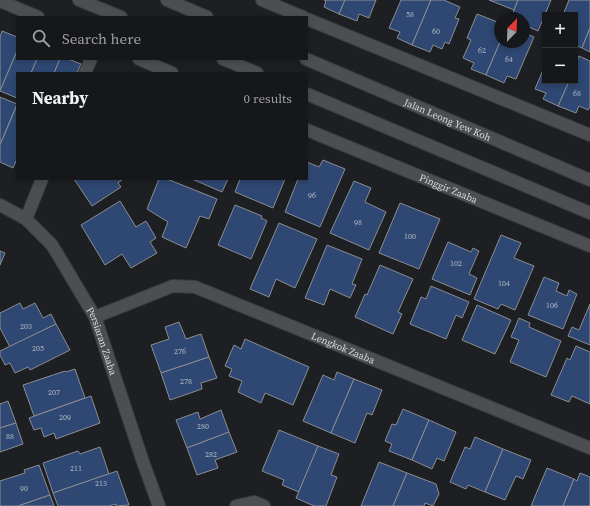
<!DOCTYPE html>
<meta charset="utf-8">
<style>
:root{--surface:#16171a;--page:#232427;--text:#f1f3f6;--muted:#9e9fa2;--line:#353639}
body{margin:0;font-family:"Source Serif 4",serif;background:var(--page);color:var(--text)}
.controls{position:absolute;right:12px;top:12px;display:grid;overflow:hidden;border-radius:0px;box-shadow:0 2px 6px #0003}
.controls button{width:36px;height:36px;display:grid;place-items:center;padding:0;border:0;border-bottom:1px solid var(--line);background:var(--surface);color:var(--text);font:20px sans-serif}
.compass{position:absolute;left:494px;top:12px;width:36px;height:36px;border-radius:50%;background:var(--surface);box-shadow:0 2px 6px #0003;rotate:23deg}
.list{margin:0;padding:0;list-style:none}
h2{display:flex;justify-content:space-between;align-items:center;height:52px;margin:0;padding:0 16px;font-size:17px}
h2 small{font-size:13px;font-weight:400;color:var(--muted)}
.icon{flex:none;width:22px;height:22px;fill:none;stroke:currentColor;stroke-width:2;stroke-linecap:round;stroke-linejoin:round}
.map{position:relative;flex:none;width:590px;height:506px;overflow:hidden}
.search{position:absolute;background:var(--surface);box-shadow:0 2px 6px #0003;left:16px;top:16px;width:292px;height:44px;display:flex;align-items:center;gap:10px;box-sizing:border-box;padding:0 14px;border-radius:0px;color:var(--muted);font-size:15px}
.panel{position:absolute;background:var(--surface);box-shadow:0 2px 6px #0003;left:16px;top:72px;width:292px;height:108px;border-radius:0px}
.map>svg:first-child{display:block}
</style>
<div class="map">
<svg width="590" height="506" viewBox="0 0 590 506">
<rect width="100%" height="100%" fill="#1d1f22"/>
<g fill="#2f4873" stroke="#8b8d91">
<polygon points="324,0 345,0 339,14 324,7 326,1"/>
<polygon points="345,0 376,0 369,18 359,14 357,21 339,14"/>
<polygon points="401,0 431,0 412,45 397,38 400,32 389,28"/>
<polygon points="431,0 444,0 460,7 455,18 459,19 449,44 445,42 442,49 433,45 430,52 412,45"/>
<polygon points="489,0 518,0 514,10"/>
<polygon points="518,0 551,0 538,31 524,25 524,18 511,18"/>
<polygon points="569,0 590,0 590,28 582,48 575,45 575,15 563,15"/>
<polygon points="477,14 500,23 500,42 486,75 471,69 474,63 463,58 471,40 467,38"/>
<polygon points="590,28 590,52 582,48"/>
<polygon points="2,31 17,37 17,51 0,91 0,37"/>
<polygon points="524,33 534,37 516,79 507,76 504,83 486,75 500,42 524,42"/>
<polygon points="17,51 17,59 37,59 31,73 17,73 17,98 0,91"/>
<polygon points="579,56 590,61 590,106 588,110 579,106 576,113 558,106 569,81 575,81 575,66"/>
<polygon points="37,59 60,59 54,73 31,73"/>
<polygon points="60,59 68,59 81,64 77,73 54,73"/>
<polygon points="545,65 545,81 569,81 558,106 543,99 546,93 535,89"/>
<polygon points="0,97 17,104 0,145"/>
<polygon points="17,105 17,159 13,168 0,162 0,145"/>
<polygon points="323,160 345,169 320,227 285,212 298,179 307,179 307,162 319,167"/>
<polygon points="74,179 123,179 118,183 121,187 92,206"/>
<polygon points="159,179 167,179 217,199 209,219 200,216 186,248 162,237 168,222 147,209"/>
<polygon points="192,179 228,179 222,192"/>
<polygon points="240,179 285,179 273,208 235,192"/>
<polygon points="354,181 371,188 365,202 386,212 369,250 330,233"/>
<polygon points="120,201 136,227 146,221 156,238 150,242 157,253 131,268 122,254 105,265 81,225"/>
<polygon points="400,203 440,219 419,269 379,253"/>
<polygon points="235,205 262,216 261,218 267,221 251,259 218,245"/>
<polygon points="279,223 317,239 295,288 276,279 269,297 250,289"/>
<polygon points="501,235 521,243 514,258 534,266 515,310 501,304 498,309 474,299"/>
<polygon points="448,242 471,252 473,248 479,251 469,274 477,278 470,295 432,279"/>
<polygon points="327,245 362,259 352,284 356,285 350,298 330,289 324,305 305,298"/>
<polygon points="0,251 5,253 0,265"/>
<polygon points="380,265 413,279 398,312 402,314 393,334 355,317 365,294 367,295"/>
<polygon points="544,277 559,283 556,291 567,296 569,290 577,294 563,329 528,315"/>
<polygon points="431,286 469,302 462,318 456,315 446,339 410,324 421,297 426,299"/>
<polygon points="20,303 23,309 35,303 43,318 51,314 56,324 10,347 0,328 0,313"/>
<polygon points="590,304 590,345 568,336 572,327 579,330"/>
<polygon points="477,305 511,320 495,354 462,340"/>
<polygon points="519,318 530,323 529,327 561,341 546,377 510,362 519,340 511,337"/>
<polygon points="179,322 186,339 201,334 209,357 161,373 151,345 169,339 165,327"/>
<polygon points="56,324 70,350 30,370 28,367 15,373 10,363 5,365 0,355 0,351"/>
<polygon points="245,339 309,367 293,405 265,393 261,403 238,392 242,381 229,376 232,369 225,366 234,345 241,349"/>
<polygon points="576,346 590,352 590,404 572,396 569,402 551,395 567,358 570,360"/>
<polygon points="209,357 217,378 201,383 202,389 170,400 161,373"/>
<polygon points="75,369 85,398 34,416 23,385 65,371 66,372"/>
<polygon points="337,372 354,379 331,433 303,421 323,375 334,380"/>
<polygon points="354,379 382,390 372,415 367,413 355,443 331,433"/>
<polygon points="91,396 100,423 56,439 54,433 44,437 41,428 34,430 29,418"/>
<polygon points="8,401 16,423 0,428 0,404"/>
<polygon points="403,409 429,420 412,460 389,451 392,444 385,441 392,424 396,425"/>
<polygon points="221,410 229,432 187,448 176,420 198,412 200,419"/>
<polygon points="429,420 456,432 444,461 437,458 432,469 412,460"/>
<polygon points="16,423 23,444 0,452 0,428"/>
<polygon points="279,430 318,446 299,492 282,485 284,480 262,471"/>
<polygon points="229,432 237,452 215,460 218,468 197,475 187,448"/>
<polygon points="475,437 503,449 485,492 468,485 466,489 450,482 465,447 470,449"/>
<polygon points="318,446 339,454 331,475 337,477 326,506 314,506 296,498"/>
<polygon points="100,447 109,474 53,493 43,463 78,451 80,454"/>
<polygon points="503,449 531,460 523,479 516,476 505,500 485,492"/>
<polygon points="379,462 407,473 393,506 361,506"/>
<polygon points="39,465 50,495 18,506 0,506 0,481 25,473 24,470"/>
<polygon points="547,468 574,479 563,506 531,506"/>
<polygon points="117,471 129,505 116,506 116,504 109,506 58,506 53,493"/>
<polygon points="407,473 436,484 439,494 433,506 425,503 424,506 393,506"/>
<polygon points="580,473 590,477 590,506 563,506 574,479 577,481"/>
<polygon points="50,495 54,506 18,506"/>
</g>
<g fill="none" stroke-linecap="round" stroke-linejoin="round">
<defs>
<g id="minor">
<polyline points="79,0 121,17"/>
<polyline points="167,0 207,17"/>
<polyline points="262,0 303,17"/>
<polyline points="0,1 38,17"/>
<polyline points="307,19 590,135"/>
<polyline points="139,59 172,73"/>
<polyline points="223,59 257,73"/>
<path id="s1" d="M306,59L590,180"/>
<polyline points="85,73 91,59"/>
<polyline points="307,94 590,213"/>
<path id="s2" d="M307,130L590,246"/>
<path id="s3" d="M0,205L26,219L52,245L95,317L143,462L159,506"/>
<polyline points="26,219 42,179"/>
<path id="s4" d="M95,317L173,286L195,287L590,448"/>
<polyline points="236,506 254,502 264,506"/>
</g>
</defs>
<use href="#minor" stroke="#393b3d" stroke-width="14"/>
<use href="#minor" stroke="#4c4e51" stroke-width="12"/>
</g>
<g text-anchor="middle" stroke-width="4" stroke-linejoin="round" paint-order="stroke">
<g font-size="8" fill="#aeb5c1">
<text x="410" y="17">58</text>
<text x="436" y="34">60</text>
<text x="482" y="53">62</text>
<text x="509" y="62">64</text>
<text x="577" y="96">68</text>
<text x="312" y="198">96</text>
<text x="358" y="225">98</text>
<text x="410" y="239">100</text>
<text x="456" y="266">102</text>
<text x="504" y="286">104</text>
<text x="552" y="308">106</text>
<text x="26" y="329">203</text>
<text x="38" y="351">205</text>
<text x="180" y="354">276</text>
<text x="186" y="384">278</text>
<text x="54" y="395">207</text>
<text x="65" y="420">209</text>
<text x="203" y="429">280</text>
<text x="10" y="439">88</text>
<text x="211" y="457">282</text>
<text x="76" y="471">211</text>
<text x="101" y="486">213</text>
<text x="24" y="491">90</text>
</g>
<g font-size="10" fill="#d8d9db" stroke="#1d1f22">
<text dy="4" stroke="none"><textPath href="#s1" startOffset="154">Jalan Leong Yew Koh</textPath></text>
<text dy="4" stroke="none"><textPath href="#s2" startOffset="153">Pinggir Zaaba</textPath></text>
<text dy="4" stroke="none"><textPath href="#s3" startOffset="175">Persiaran Zaaba</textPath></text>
<text dy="4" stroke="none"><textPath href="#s4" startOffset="266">Lengkok Zaaba</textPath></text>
</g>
</g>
</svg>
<div class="controls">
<button>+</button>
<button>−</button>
</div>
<svg class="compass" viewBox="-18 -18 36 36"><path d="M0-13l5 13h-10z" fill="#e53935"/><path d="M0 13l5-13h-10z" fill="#9e9fa2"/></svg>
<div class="search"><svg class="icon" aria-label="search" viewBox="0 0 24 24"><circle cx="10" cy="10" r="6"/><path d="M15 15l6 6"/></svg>Search here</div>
<section class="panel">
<h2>Nearby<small>0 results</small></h2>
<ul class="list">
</ul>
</section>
</div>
